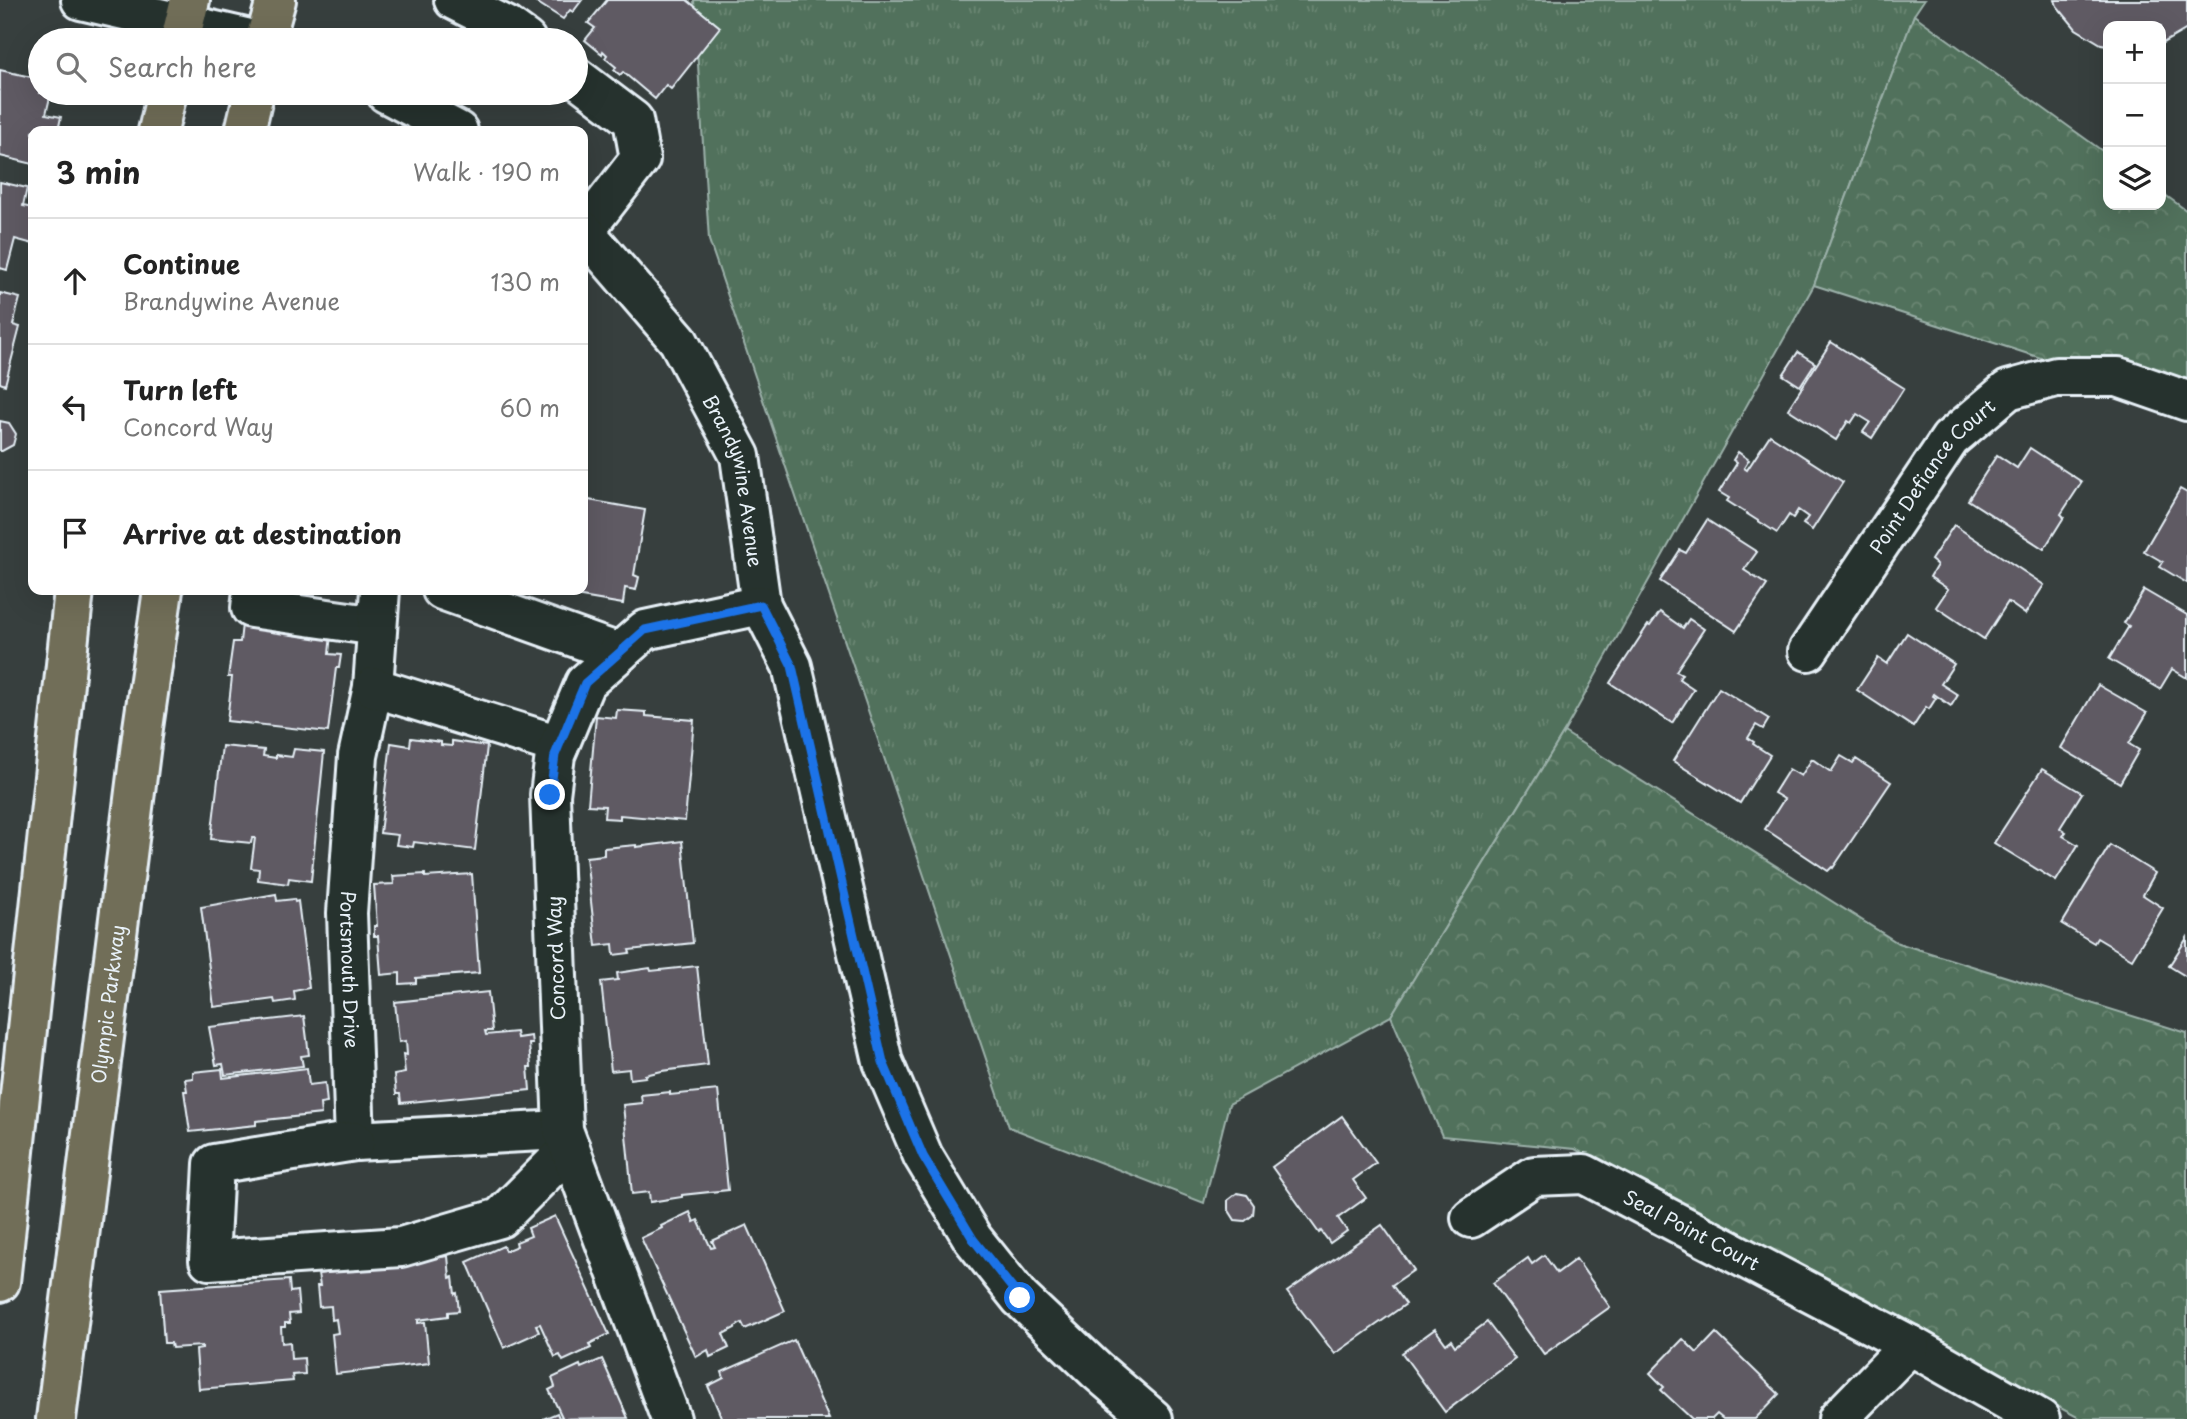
<!DOCTYPE html>
<meta charset="utf-8">
<style>
:root{--surface:#fff;--page:#f6f6f6;--text:#222;--muted:#767676;--line:#e0e0e0}
body{margin:0;font-family:"Playpen Sans",sans-serif;background:var(--page);color:var(--text)}
.controls{position:absolute;right:21px;top:21px;display:grid;overflow:hidden;border-radius:14px;box-shadow:0 7px 28px #0002}
.controls button{width:63px;height:63px;display:grid;place-items:center;padding:0;border:0;border-bottom:2px solid var(--line);background:var(--surface);color:var(--text);font:35px sans-serif}
.stop{position:absolute;width:21px;height:21px;margin:-16px;border:5px solid #1a73e8;border-radius:50%;background:#fff}
.stop.end{background:#1a73e8;border-color:#fff;box-shadow:0 2px 7px #0008}
.list{margin:0;padding:0;list-style:none}
h2{display:flex;justify-content:space-between;align-items:center;height:91px;margin:0;padding:0 28px;font-size:30px}
h2 small{font-size:23px;font-weight:400;color:var(--muted)}
.list li{display:grid;grid-template-columns:46px 1fr auto;gap:21px;align-items:center;box-sizing:border-box;height:126px;padding:0 28px;border-top:2px solid var(--line)}
.list b{display:block;font-size:26px;white-space:nowrap}
.list p{margin:0;font-size:23px;white-space:nowrap;color:var(--muted)}
.list em{font-size:23px;font-style:normal;color:var(--muted)}
.icon{flex:none;width:38px;height:38px;fill:none;stroke:currentColor;stroke-width:2;stroke-linecap:round;stroke-linejoin:round}
.map{position:relative;flex:none;width:2187px;height:1419px;overflow:hidden}
.search{position:absolute;background:var(--surface);box-shadow:0 7px 28px #0002;left:28px;top:28px;width:560px;height:77px;display:flex;align-items:center;gap:18px;box-sizing:border-box;padding:0 24px;border-radius:38px;color:var(--muted);font-size:26px}
.panel{position:absolute;background:var(--surface);box-shadow:0 7px 28px #0002;left:28px;top:126px;width:560px;height:469px;border-radius:14px}
.map>svg:first-child{display:block}
</style>
<div class="map">
<svg width="2187" height="1419" viewBox="0 0 2187 1419">
<defs>
<pattern id="grass-tufts" width="24" height="20" patternUnits="userSpaceOnUse" patternTransform="scale(1.75)"><rect width="24" height="20" fill="#51715b"/><path d="M3 7l-1-3M5 7V3M7 7l1-3M15 17l-1-3M17 17v-4M19 17l1-3" fill="none" stroke="#6a8673"/></pattern>
<pattern id="park-crowns" width="20" height="18" patternUnits="userSpaceOnUse" patternTransform="scale(1.75)"><rect width="20" height="18" fill="#51715b"/><path d="M2 6a3 3 0 1 1 6 0M12 15a3 3 0 1 1 6 0" fill="none" stroke="#6a8673"/></pattern>
</defs>
<rect width="100%" height="100%" fill="#373f3e"/>
<filter id="ink" filterUnits="userSpaceOnUse"><feTurbulence type="fractalNoise" baseFrequency=".0143" numOctaves="2"/><feDisplacementMap in="SourceGraphic" scale="14" xChannelSelector="R" yChannelSelector="G"/><feConvolveMatrix kernelMatrix="1 2 1 2 8 2 1 2 1" color-interpolation-filters="sRGB"/></filter>
<g filter="url(#ink)">
<polygon fill="url(#grass-tufts)" stroke="#9cb1aa" stroke-width="2" points="694,0 1924,0 1914,15 1814,285 1564,732 1391,1016 1229,1104 1204,1203 1009,1127 709,240"/>
<g fill="url(#park-crowns)" stroke="#9cb1aa" stroke-width="2">
<polygon points="1914,15 2108,155 2108,205 2161,205 2161,192 2187,211 2187,405 1814,285"/>
<polygon points="1564,732 1898,943 2187,1033 2187,1419 2081,1419 1575,1149 1442,1136 1391,1016"/>
</g>
<g fill="#5f5a64" stroke="#e8f1f8" stroke-width="2">
<polygon points="533,0 582,0 573,12 570,10 563,19"/>
<polygon points="607,0 687,0 720,27 671,89 666,85 655,99 623,72 620,75 614,70 616,67 605,58 607,55 603,51 602,54 585,40 595,28 588,23"/>
<polygon points="2055,0 2187,0 2187,29 2161,44 2161,26 2108,26 2108,45 2101,44 2076,29 2057,6"/>
<polygon points="0,70 40,79 40,93 51,93 46,114 61,117 58,131 33,131 33,164 0,156"/>
<polygon points="0,182 27,188 23,206 33,208 33,244 15,239 7,270 0,268"/>
<polygon points="0,293 20,298 13,325 20,327 5,385 0,383"/>
<polygon points="1831,342 1904,388 1872,438 1863,432 1870,422 1857,414 1851,423 1848,421 1836,440 1788,409"/>
<polygon points="1798,352 1815,363 1800,386 1783,375"/>
<polygon points="0,421 9,423 16,434 13,445 2,451 0,451"/>
<polygon points="1770,435 1843,482 1812,530 1803,524 1808,517 1798,510 1793,518 1789,515 1777,533 1727,501 1729,498 1719,492 1737,463 1733,460 1738,452 1749,460 1744,468 1747,470"/>
<polygon points="2030,448 2082,482 2061,514 2064,517 2044,549 1968,500 1997,455 2017,468"/>
<polygon points="2180,489 2187,493 2187,583 2160,567 2163,562 2144,551"/>
<polygon points="583,499 645,510 634,575 639,577 636,590 625,588 623,604 540,590 583,590"/>
<polygon points="1707,520 1757,552 1744,570 1767,585 1736,631 1660,581 1680,550 1686,553"/>
<polygon points="1954,525 2044,585 2025,614 2008,602 1984,639 1936,607 1948,589 1930,577 1937,565 1931,560"/>
<polygon points="2144,590 2187,615 2187,678 2172,669 2160,689 2109,659 2129,626 2124,623"/>
<polygon points="1660,612 1683,628 1689,619 1704,629 1676,671 1682,674 1679,679 1694,689 1672,723 1610,683 1648,625 1650,626"/>
<polygon points="242,624 331,634 329,654 341,655 339,668 336,668 328,732 227,721 232,677 228,677 233,642 240,642"/>
<polygon points="1907,633 1954,664 1941,684 1958,695 1951,706 1934,694 1933,696 1936,698 1929,709 1926,707 1913,727 1857,690 1878,658 1887,664"/>
<polygon points="2098,685 2147,713 2129,744 2139,750 2120,783 2061,748"/>
<polygon points="1719,688 1769,719 1763,729 1756,725 1748,738 1754,742 1753,744 1770,755 1740,803 1673,761"/>
<polygon points="617,710 646,712 646,716 694,720 685,821 620,815 620,819 604,818 605,806 588,805 596,716 616,718"/>
<polygon points="411,738 441,742 441,745 452,746 452,741 487,746 475,850 414,842 413,847 396,845 398,835 380,833 391,743 410,746"/>
<polygon points="222,746 264,750 263,756 276,758 276,755 292,757 294,749 324,752 311,881 289,878 288,884 258,880 259,869 251,868 255,838 252,838 251,843 211,839"/>
<polygon points="1841,756 1853,763 1856,759 1891,782 1833,868 1832,867 1828,871 1765,829 1784,799 1774,793 1789,769 1801,776 1812,759 1831,772"/>
<polygon points="2042,769 2082,793 2060,828 2066,832 2063,836 2078,845 2056,881 1994,843"/>
<polygon points="682,841 693,943 629,950 630,953 614,955 613,944 596,946 586,857 604,855 604,848 636,845 636,847"/>
<polygon points="2110,845 2155,873 2143,895 2163,908 2132,959 2097,938 2094,943 2062,924"/>
<polygon points="425,874 425,877 472,874 479,973 416,978 416,983 400,984 400,973 381,975 378,936 374,936 374,926 377,926 374,885 394,884 393,876"/>
<polygon points="276,894 277,901 294,899 295,902 298,901 309,988 294,991 295,1000 275,1003 274,999 214,1007 201,907"/>
<polygon points="2187,938 2187,977 2169,966"/>
<polygon points="697,966 708,1065 662,1071 645,1075 646,1077 630,1079 629,1069 611,1071 601,982 618,980 617,973 637,970 650,968 651,971"/>
<polygon points="488,992 492,1031 485,1031 486,1035 516,1032 517,1038 531,1036 532,1044 529,1044 531,1067 528,1067 530,1090 401,1103 400,1094 396,1094 394,1075 405,1073 403,1054 407,1055 406,1041 399,1042 395,1002"/>
<polygon points="304,1016 309,1055 301,1056 303,1066 225,1075 223,1064 216,1065 209,1027"/>
<polygon points="307,1068 309,1085 325,1083 327,1103 320,1104 321,1114 256,1121 256,1125 190,1132 184,1091 187,1091 185,1079 193,1078 193,1072 222,1069 223,1078"/>
<polygon points="718,1090 728,1190 682,1195 682,1197 650,1202 649,1192 632,1194 623,1105 642,1103 641,1095 670,1092 670,1095"/>
<polygon points="1342,1116 1376,1163 1353,1180 1366,1198 1338,1218 1347,1231 1330,1243 1321,1231 1319,1233 1272,1167"/>
<polygon points="1237,1193 1247,1195 1254,1205 1253,1215 1245,1221 1235,1220 1228,1209 1228,1200"/>
<polygon points="690,1212 694,1222 698,1220 711,1248 715,1247 712,1241 747,1225 785,1311 745,1329 742,1323 735,1327 735,1328 723,1334 729,1348 710,1357 708,1350 696,1357 641,1238 662,1228 661,1226"/>
<polygon points="555,1216 609,1334 589,1344 591,1348 563,1361 560,1355 555,1357 540,1324 536,1325 539,1332 504,1348 467,1262 503,1246 505,1251 517,1246 516,1242 531,1236 528,1228"/>
<polygon points="1382,1225 1414,1270 1392,1285 1406,1304 1335,1354 1287,1292"/>
<polygon points="1544,1255 1557,1273 1576,1259 1610,1307 1544,1354 1493,1283 1528,1258 1532,1264"/>
<polygon points="448,1256 450,1278 453,1277 455,1294 457,1293 459,1311 448,1312 448,1316 418,1320 418,1323 425,1322 429,1363 336,1374 332,1334 338,1333 336,1319 332,1320 331,1306 319,1307 317,1286 320,1286 318,1274"/>
<polygon points="289,1280 290,1292 297,1291 299,1313 289,1314 290,1323 285,1323 285,1327 281,1327 282,1343 290,1342 291,1359 304,1358 305,1374 292,1375 293,1381 199,1389 196,1350 202,1349 202,1346 172,1348 171,1343 164,1343 160,1289"/>
<polygon points="1487,1322 1515,1359 1445,1412 1402,1353 1435,1329 1446,1344 1451,1340 1455,1346"/>
<polygon points="1716,1333 1779,1394 1755,1419 1723,1419 1717,1414 1712,1419 1692,1419 1661,1390 1664,1387 1650,1373 1683,1339 1697,1353"/>
<polygon points="794,1340 829,1419 722,1419 708,1386 724,1378 722,1372"/>
<polygon points="602,1359 628,1418 543,1419 557,1413 559,1418 562,1417 549,1390 555,1387 552,1378 580,1365 581,1368"/>
</g>
<g fill="none" stroke-linecap="round" stroke-linejoin="round">
<defs>
<g id="minor">
<polyline points="81,0 254,40"/>
<polyline points="454,0 508,27 526,40"/>
<polyline points="576,77 633,120 640,159 584,231"/>
<polyline points="386,93 458,131"/>
<path id="s1" d="M583,230L678,340L740,456L761,605L792,666L883,1062L923,1156L973,1239L1020,1298L1096,1370L1153,1419"/>
<polyline points="253,590 251,608 377,626"/>
<path id="s2" d="M380,590L373,687L358,756L347,913L355,1141L563,1130"/>
<polyline points="442,590 619,653"/>
<path id="s3" d="M1808,651L1950,439L2008,390L2056,377H2118L2187,401"/>
<polyline points="373,687 559,745"/>
<polyline points="355,1141 214,1164 209,1260 401,1247 500,1218 570,1148"/>
<path id="s4" d="M1471,1218L1534,1176L1584,1174L1910,1345L2040,1419"/>
<polyline points="671,1419 563,1130 550,795 555,755 585,683 645,630 761,605"/>
<polyline points="1838,1419 1910,1345"/>
</g>
<g id="major">
<polyline points="180,40 190,0"/>
<polyline points="265,40 276,0"/>
<polyline points="158,131 167,93"/>
<polyline points="245,131 254,93"/>
<polyline points="0,1282 74,590"/>
<path id="s5" d="M56,1419L143,728L163,590"/>
</g>
</defs>
<use href="#minor" stroke="#e8f1f8" stroke-width="44"/>
<use href="#major" stroke="#e8f1f8" stroke-width="44"/>
<use href="#minor" stroke="#26332d" stroke-width="38"/>
<use href="#major" stroke="#716e59" stroke-width="38"/>
</g>
</g>
<g fill="none" stroke-linecap="round" stroke-linejoin="round" filter="url(#ink)">
<polyline stroke="#1a73e8" stroke-width="9" points="550,795 555,755 585,683 645,630 761,605 792,666 883,1062 923,1156 973,1239 1020,1298"/>
</g>
<g text-anchor="middle" stroke-width="7" stroke-linejoin="round" paint-order="stroke">
<g font-size="19" fill="#e8f1f8" stroke="#26332d">
<text dy="7" stroke="none"><textPath href="#s3" startOffset="215">Point Defiance Court</textPath></text>
<text dy="7" stroke="none"><textPath href="#s1" startOffset="299">Brandywine Avenue</textPath></text>
<text transform="translate(556 958) rotate(-92)" y="7">Concord Way</text>
<text dy="7" stroke="none"><textPath href="#s2" startOffset="382">Portsmouth Drive</textPath></text>
<text dy="7" stroke="none"><textPath href="#s5" startOffset="418">Olympic Parkway</textPath></text>
<text dy="7" stroke="none"><textPath href="#s4" startOffset="247">Seal Point Court</textPath></text>
</g>
</g>
</svg>
<div class="controls">
<button>+</button>
<button>−</button>
<button><svg class="icon" aria-label="layers" viewBox="0 0 24 24"><path d="M12 4l9 5-9 5-9-5zM3 14l9 5 9-5"/></svg></button>
</div>
<div class="stop" style="left:1020px;top:1298px"></div>
<div class="stop end" style="left:550px;top:795px"></div>
<div class="search"><svg class="icon" aria-label="search" viewBox="0 0 24 24"><circle cx="10" cy="10" r="6"/><path d="M15 15l6 6"/></svg>Search here</div>
<section class="panel">
<h2>3 min<small>Walk · 190 m</small></h2>
<ul class="list">
<li><svg class="icon" aria-label="ahead" viewBox="0 0 24 24"><path d="M12 20V5M6 11l6-6 6 6"/></svg><div><b>Continue</b><p>Brandywine Avenue</p></div><em>130 m</em></li>
<li><svg class="icon" aria-label="left" viewBox="0 0 24 24"><path d="M17 20v-9H6M10 6l-5 5 5 5"/></svg><div><b>Turn left</b><p>Concord Way</p></div><em>60 m</em></li>
<li><svg class="icon" aria-label="arrive" viewBox="0 0 24 24"><path d="M6 21V4h12l-3 4 3 4H6"/></svg><div><b>Arrive at destination</b></div></li>
</ul>
</section>
</div>
